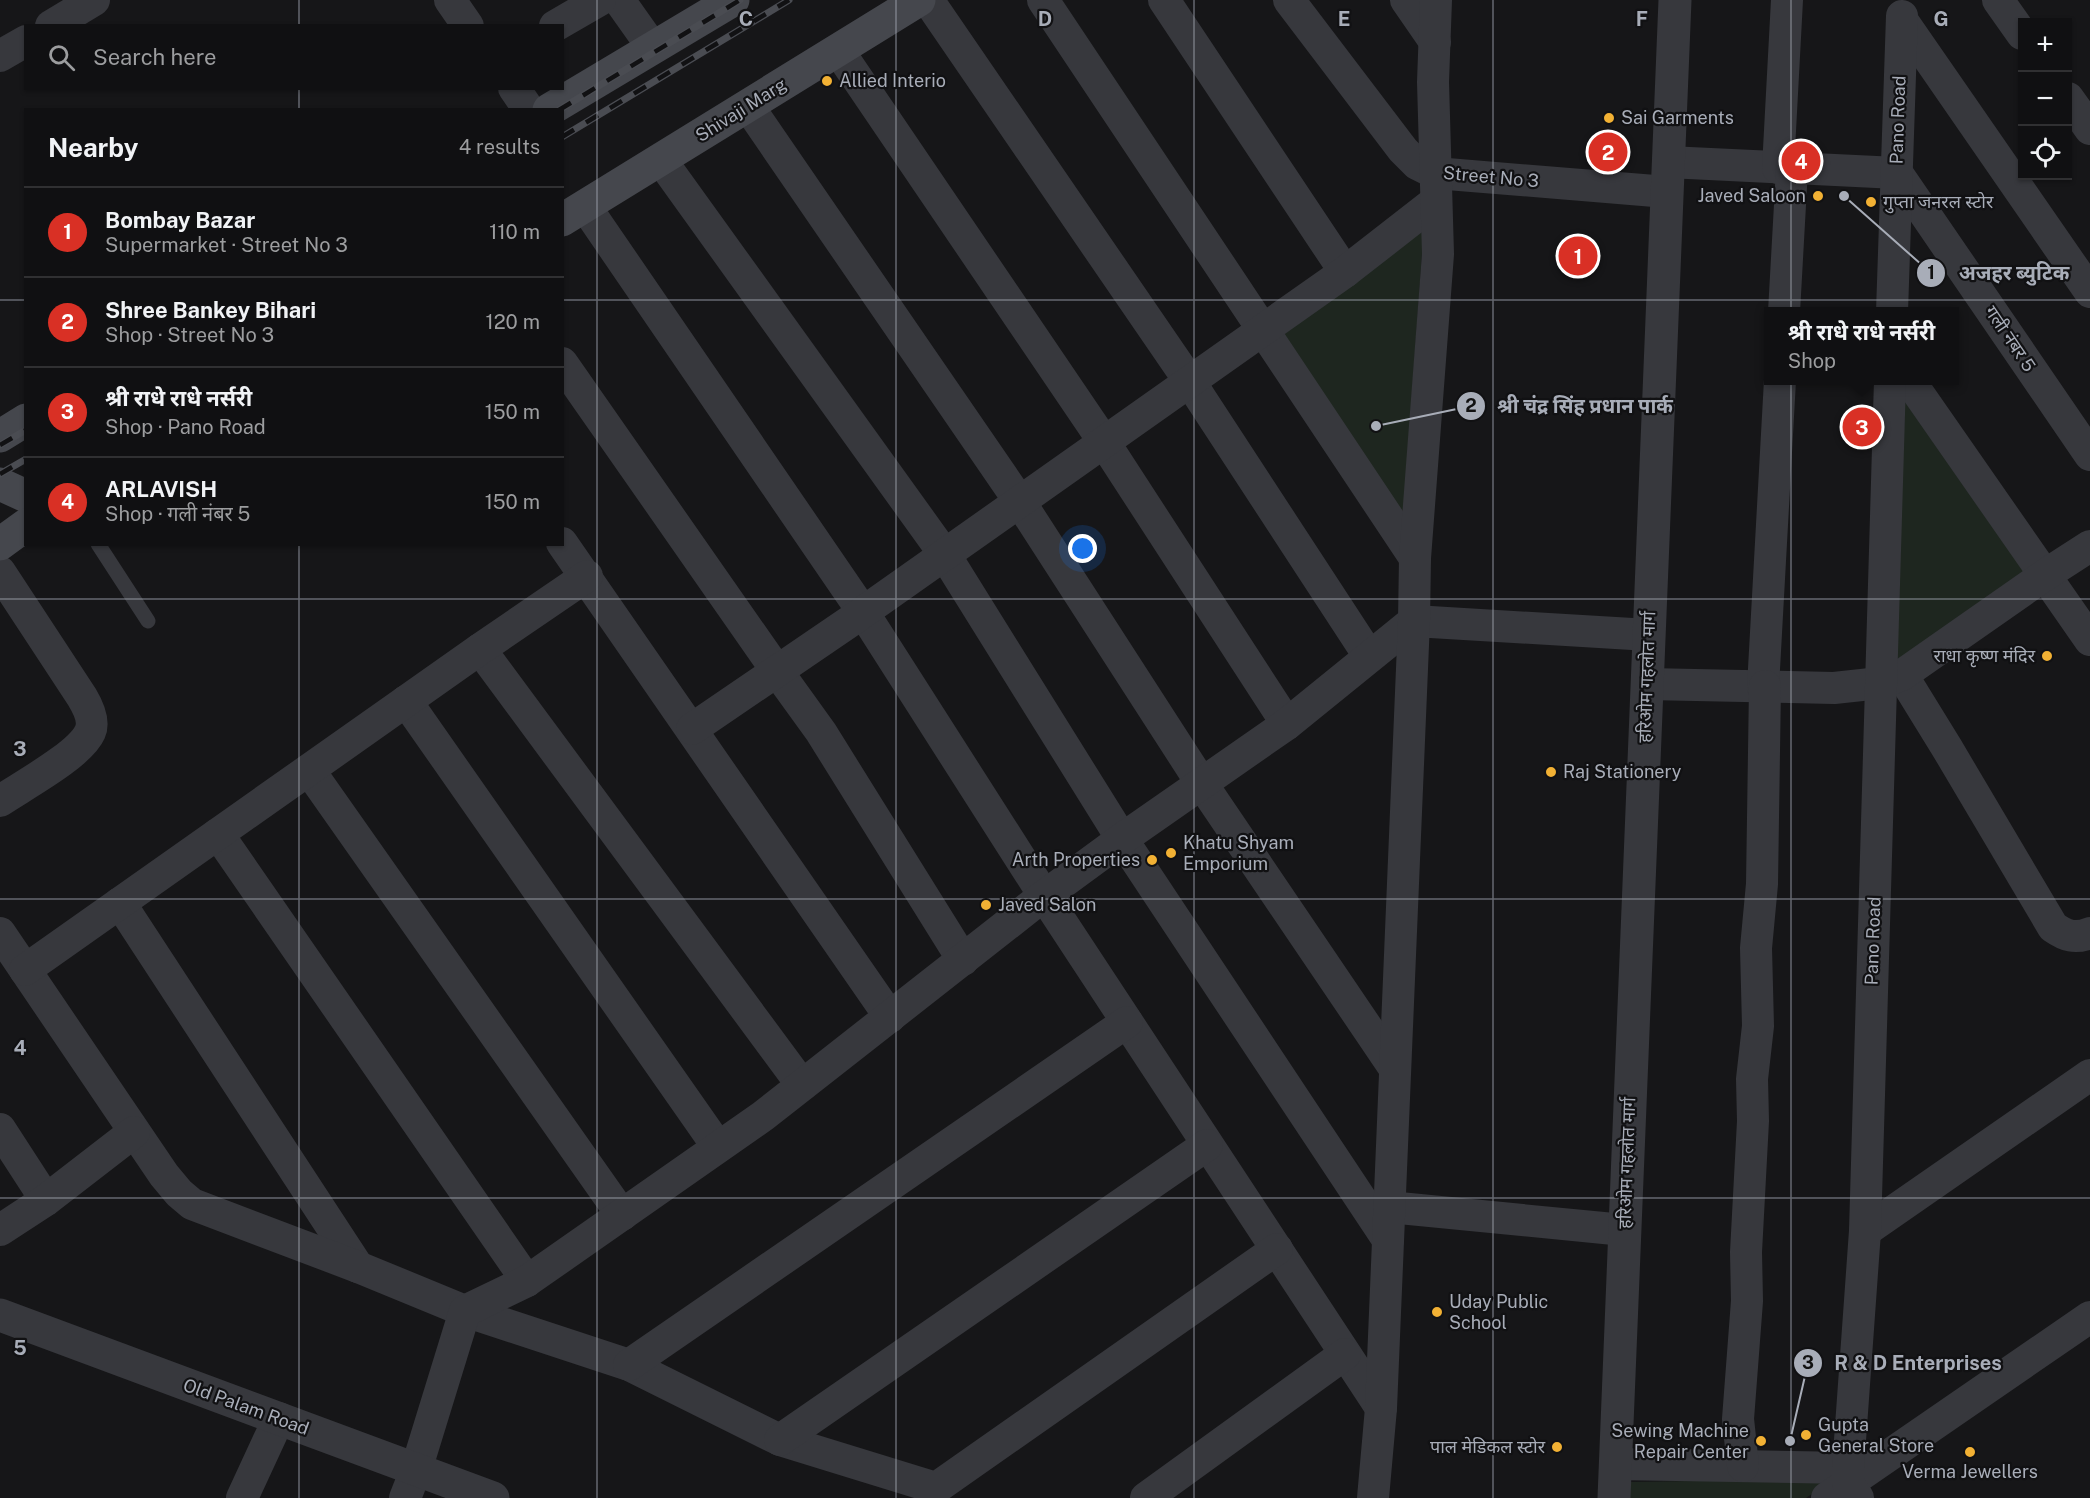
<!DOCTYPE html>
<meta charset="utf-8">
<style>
:root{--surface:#101012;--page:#19191b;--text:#f1f3f6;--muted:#9c9d9f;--line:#303032;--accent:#d93025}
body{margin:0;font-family:"Public Sans","Noto Sans Devanagari",sans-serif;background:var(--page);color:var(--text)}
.controls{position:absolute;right:18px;top:18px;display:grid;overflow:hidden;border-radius:0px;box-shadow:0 2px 4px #0004}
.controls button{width:54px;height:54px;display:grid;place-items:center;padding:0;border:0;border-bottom:2px solid var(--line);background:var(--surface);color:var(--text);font:30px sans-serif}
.you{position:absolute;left:1083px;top:549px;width:21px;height:21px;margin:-15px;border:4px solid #fff;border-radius:50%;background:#1a73e8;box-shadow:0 0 0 9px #1a73e833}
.badge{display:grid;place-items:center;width:39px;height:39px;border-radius:50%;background:var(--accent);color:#fff;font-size:20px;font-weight:700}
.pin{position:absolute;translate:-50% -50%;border:3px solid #fff;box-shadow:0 2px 6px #0006}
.popup{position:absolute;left:1764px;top:307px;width:195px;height:78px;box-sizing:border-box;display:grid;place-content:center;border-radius:0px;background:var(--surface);filter:drop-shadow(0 2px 4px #0005);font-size:20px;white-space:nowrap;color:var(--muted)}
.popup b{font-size:22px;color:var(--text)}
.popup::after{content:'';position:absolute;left:50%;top:100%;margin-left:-12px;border:12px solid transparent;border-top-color:var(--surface)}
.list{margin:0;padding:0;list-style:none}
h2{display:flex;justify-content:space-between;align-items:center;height:78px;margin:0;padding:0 24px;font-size:26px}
h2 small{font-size:20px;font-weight:400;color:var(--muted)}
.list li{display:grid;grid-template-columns:39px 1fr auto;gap:18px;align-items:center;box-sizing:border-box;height:90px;padding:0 24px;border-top:2px solid var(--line)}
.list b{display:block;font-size:22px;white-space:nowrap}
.list p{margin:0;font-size:20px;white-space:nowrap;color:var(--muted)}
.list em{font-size:20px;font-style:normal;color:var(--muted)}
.icon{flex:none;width:33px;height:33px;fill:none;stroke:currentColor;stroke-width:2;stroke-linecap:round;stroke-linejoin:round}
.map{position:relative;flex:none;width:2090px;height:1498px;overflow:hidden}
.search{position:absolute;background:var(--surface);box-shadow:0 2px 4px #0004;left:24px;top:24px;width:540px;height:66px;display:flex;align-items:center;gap:15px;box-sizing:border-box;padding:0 21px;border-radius:0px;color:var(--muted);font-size:22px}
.panel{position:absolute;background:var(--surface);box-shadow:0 2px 4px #0004;left:24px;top:108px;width:540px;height:438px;border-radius:0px}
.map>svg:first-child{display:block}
</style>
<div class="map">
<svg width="2090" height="1498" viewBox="0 0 2090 1498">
<rect width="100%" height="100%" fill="#161618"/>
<g fill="#1e261f">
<polygon points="1424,226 1403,518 1283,335"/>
<polygon points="1905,402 2024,572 1895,664"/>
<polygon points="1834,1479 1806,1498 1630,1498 1630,1482"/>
</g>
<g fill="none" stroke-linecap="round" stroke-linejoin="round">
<polyline stroke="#37383d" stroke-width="15" points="98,544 148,621"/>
<g stroke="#37383d" stroke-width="32">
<polyline points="450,0 468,26"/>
<polyline points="619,0 653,48"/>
<polyline points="928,0 1190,382 1369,656"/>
<polyline points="1043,0 1415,558"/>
<polyline points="1164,0 1345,272"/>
<polyline points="1289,0 1403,150 1417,164 1435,173 1667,192"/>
<polyline points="1406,0 1435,42"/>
<polyline points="1998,0 2022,34"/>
<polyline points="1902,20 2090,292"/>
<polyline points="51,26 94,0"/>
<polyline points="555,26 600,0"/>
<polyline points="838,50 1104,442 1287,724"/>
<polyline points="0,56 26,41"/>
<polyline points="514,88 529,110"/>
<polyline points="2068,98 2090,129"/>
<polyline points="748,106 1020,502 1202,784 1395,1069"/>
<polyline points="661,160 945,555 1122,839 1388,1240"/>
<polyline points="1668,162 1897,173 2090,455"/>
<polyline points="1778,168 1787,0"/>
<polyline points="585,206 863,612 1045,897 1381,1408"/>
<polyline points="1784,312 1792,169"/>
<polyline points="1892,312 1902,16"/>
<polyline points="562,363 777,671 821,732 963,960"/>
<polyline points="1909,380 2090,640"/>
<polyline points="562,543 890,1017"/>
<path d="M0,572L82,697C88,707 95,721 90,732C80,755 22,786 0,801"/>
<polyline points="480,649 802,1085"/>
<path d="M1902,675L1947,748L2053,927C2066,936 2075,939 2090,933"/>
<polyline points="1647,684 1834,688 1880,683 1902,675 2045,575 2090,546"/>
<polyline points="1763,687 1780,380"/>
<polyline points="406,701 718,1147"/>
<polyline points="692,729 852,620 1345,272 1436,201"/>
<polyline points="309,770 622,1215"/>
<polyline points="218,834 527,1281"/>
<polyline points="120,903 358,1267"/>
<polyline points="0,933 164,1175 179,1193 192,1204 358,1267 465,1311 629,1365 780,1440 936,1488 1277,1249"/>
<polyline points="25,970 480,649 587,576"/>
<polyline points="0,1129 46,1200"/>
<polyline points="1389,1207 1624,1230"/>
<polyline points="0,1230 46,1200 134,1132"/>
<polyline points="1865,1231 2090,1075"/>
<polyline points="629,1365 1127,1022"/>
<polyline points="780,1440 1207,1145"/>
<polyline points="1615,1464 1848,1468"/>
<polyline points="1743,1466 1738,1419 1747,1301 1746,1252 1753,1121 1752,1079 1758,1026 1756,948 1762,884 1765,686"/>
<polyline points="242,1498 279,1418"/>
<polyline points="405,1498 416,1470 465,1311 527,1281 763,1116 1032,905 1122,839 1287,724 1414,621 1649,635"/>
<polyline points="1146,1498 1345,1354"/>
<polyline points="1373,1498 1381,1408 1414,621 1415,558 1438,254 1433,82 1436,0"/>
<polyline points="1827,1498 2090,1317"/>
<polyline points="1858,1498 1848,1483 1848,1468 1865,1231 1890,380"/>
</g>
<g stroke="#37383d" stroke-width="33">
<polyline points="0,1315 493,1498"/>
<polyline points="1614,1498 1675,0"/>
</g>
<g stroke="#45474d" stroke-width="33">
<polyline points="549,110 733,0"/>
<polyline points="562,220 919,0"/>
<polyline points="0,436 26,420"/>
<polyline points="0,484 26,496"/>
<polyline points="0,544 26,525"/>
</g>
<defs>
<g id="rail">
<polyline points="559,110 740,0"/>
<polyline points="562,137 789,0"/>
<polyline points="0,445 26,430"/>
<polyline points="0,474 26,459"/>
</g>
</defs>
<use href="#rail" stroke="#4a4c52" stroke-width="7"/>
<use href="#rail" stroke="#111113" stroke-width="4.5" stroke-dasharray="14" stroke-linecap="butt"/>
</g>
<path fill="none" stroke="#a8adb8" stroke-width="1.5" stroke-opacity="0.55" d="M299,0V26M597,0V1498M896,0V1498M1194,0V1498M1493,0V1498M1791,0V1498M299,88V110M0,300H26M562,300H2090M299,544V1498M0,599H2090M0,899H2090M0,1198H2090"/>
<g fill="#f2b134" stroke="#111113" stroke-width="2">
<circle cx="827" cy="81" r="6"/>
<circle cx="1609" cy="118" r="6"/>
<circle cx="1818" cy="196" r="6"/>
<circle cx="1871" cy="202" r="6"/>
<circle cx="2047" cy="656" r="6"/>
<circle cx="1551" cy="772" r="6"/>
<circle cx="1171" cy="853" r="6"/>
<circle cx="1152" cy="860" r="6"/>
<circle cx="986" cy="905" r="6"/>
<circle cx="1437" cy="1312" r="6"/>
<circle cx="1806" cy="1435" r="6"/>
<circle cx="1761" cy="1441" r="6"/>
<circle cx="1557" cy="1447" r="6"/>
<circle cx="1970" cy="1452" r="6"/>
</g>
<g text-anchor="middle" stroke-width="4.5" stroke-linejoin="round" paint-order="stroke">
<g font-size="18" fill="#a8adb8" stroke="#111113" text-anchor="start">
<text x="839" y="87">Allied Interio</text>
<text x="1621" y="124">Sai Garments</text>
<text x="1806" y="202" text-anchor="end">Javed Saloon</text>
<text x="1883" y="208">गुप्ता जनरल स्टोर</text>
<text x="2035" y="662" text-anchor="end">राधा कृष्ण मंदिर</text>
<text x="1563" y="778">Raj Stationery</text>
<text x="1183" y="849">Khatu Shyam<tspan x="1183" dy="21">Emporium</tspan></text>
<text x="1140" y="866" text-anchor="end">Arth Properties</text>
<text x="998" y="911">Javed Salon</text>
<text x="1449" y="1308">Uday Public<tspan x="1449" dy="21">School</tspan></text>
<text x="1818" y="1431">Gupta<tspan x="1818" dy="21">General Store</tspan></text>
<text x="1749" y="1437" text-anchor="end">Sewing Machine<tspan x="1749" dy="21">Repair Center</tspan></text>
<text x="1545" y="1453" text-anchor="end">पाल मेडिकल स्टोर</text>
<text x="1970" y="1478" text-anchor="middle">Verma Jewellers</text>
</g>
<g font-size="18" fill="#a8adb8" stroke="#111113">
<text transform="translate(741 110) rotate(-32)" y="6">Shivaji Marg</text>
<text transform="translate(1898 120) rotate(-88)" y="6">Pano Road</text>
<text transform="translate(1491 177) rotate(5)" y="6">Street No 3</text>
<text transform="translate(2010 339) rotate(56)" y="6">गली नंबर 5</text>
<text transform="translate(1647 677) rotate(-88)" y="6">हरिओम गहलोत मार्ग</text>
<text transform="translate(1873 941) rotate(-88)" y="6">Pano Road</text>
<text transform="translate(1627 1163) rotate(-88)" y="6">हरिओम गहलोत मार्ग</text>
<text transform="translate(246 1407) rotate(20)" y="6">Old Palam Road</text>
</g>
</g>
<g font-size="20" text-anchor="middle" font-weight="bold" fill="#a8adb8" stroke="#111113" stroke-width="4.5" stroke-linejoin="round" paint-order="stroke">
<text x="746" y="26">C</text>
<text x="1045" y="26">D</text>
<text x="1344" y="26">E</text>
<text x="1642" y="26">F</text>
<text x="1941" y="26">G</text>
<text x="20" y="756">3</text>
<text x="20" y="1055">4</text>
<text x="20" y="1355">5</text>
</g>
<path fill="none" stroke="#a8adb8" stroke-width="2" d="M1844 196L1931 273M1376 426L1471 406M1790 1441L1808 1363"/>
<g fill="#a8adb8" stroke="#111113" stroke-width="2">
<circle cx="1844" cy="196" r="6"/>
<circle cx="1376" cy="426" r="6"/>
<circle cx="1790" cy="1441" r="6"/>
<circle cx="1931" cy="273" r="15"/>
<circle cx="1471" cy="406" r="15"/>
<circle cx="1808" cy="1363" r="15"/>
</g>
<g font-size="18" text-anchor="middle" font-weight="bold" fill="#111">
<text x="1931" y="279">1</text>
<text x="1471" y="412">2</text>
<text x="1808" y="1369">3</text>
</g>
<g font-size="20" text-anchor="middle" font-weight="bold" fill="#a8adb8" stroke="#111113" stroke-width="4.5" stroke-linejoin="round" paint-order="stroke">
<text x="2014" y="280">अजहर ब्युटिक</text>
<text x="1585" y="413">श्री चंद्र सिंह प्रधान पार्क</text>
<text x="1918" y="1370">R &amp; D Enterprises</text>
</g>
</svg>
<div class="controls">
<button>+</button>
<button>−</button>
<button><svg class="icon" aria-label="locate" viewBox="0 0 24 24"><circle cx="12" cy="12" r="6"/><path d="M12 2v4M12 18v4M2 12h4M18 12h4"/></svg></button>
</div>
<div class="you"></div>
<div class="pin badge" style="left:1578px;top:256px">1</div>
<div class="pin badge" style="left:1608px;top:152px">2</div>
<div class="pin badge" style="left:1862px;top:427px">3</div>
<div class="popup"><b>श्री राधे राधे नर्सरी</b>Shop</div>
<div class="pin badge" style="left:1801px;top:161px">4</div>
<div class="search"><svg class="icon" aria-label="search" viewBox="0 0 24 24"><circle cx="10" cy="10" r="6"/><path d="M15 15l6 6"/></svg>Search here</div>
<section class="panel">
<h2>Nearby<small>4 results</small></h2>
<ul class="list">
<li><span class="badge">1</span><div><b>Bombay Bazar</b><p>Supermarket · Street No 3</p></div><em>110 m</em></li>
<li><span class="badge">2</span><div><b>Shree Bankey Bihari</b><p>Shop · Street No 3</p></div><em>120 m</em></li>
<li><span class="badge">3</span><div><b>श्री राधे राधे नर्सरी</b><p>Shop · Pano Road</p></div><em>150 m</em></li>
<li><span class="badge">4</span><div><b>ARLAVISH</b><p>Shop · गली नंबर 5</p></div><em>150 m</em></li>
</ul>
</section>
</div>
